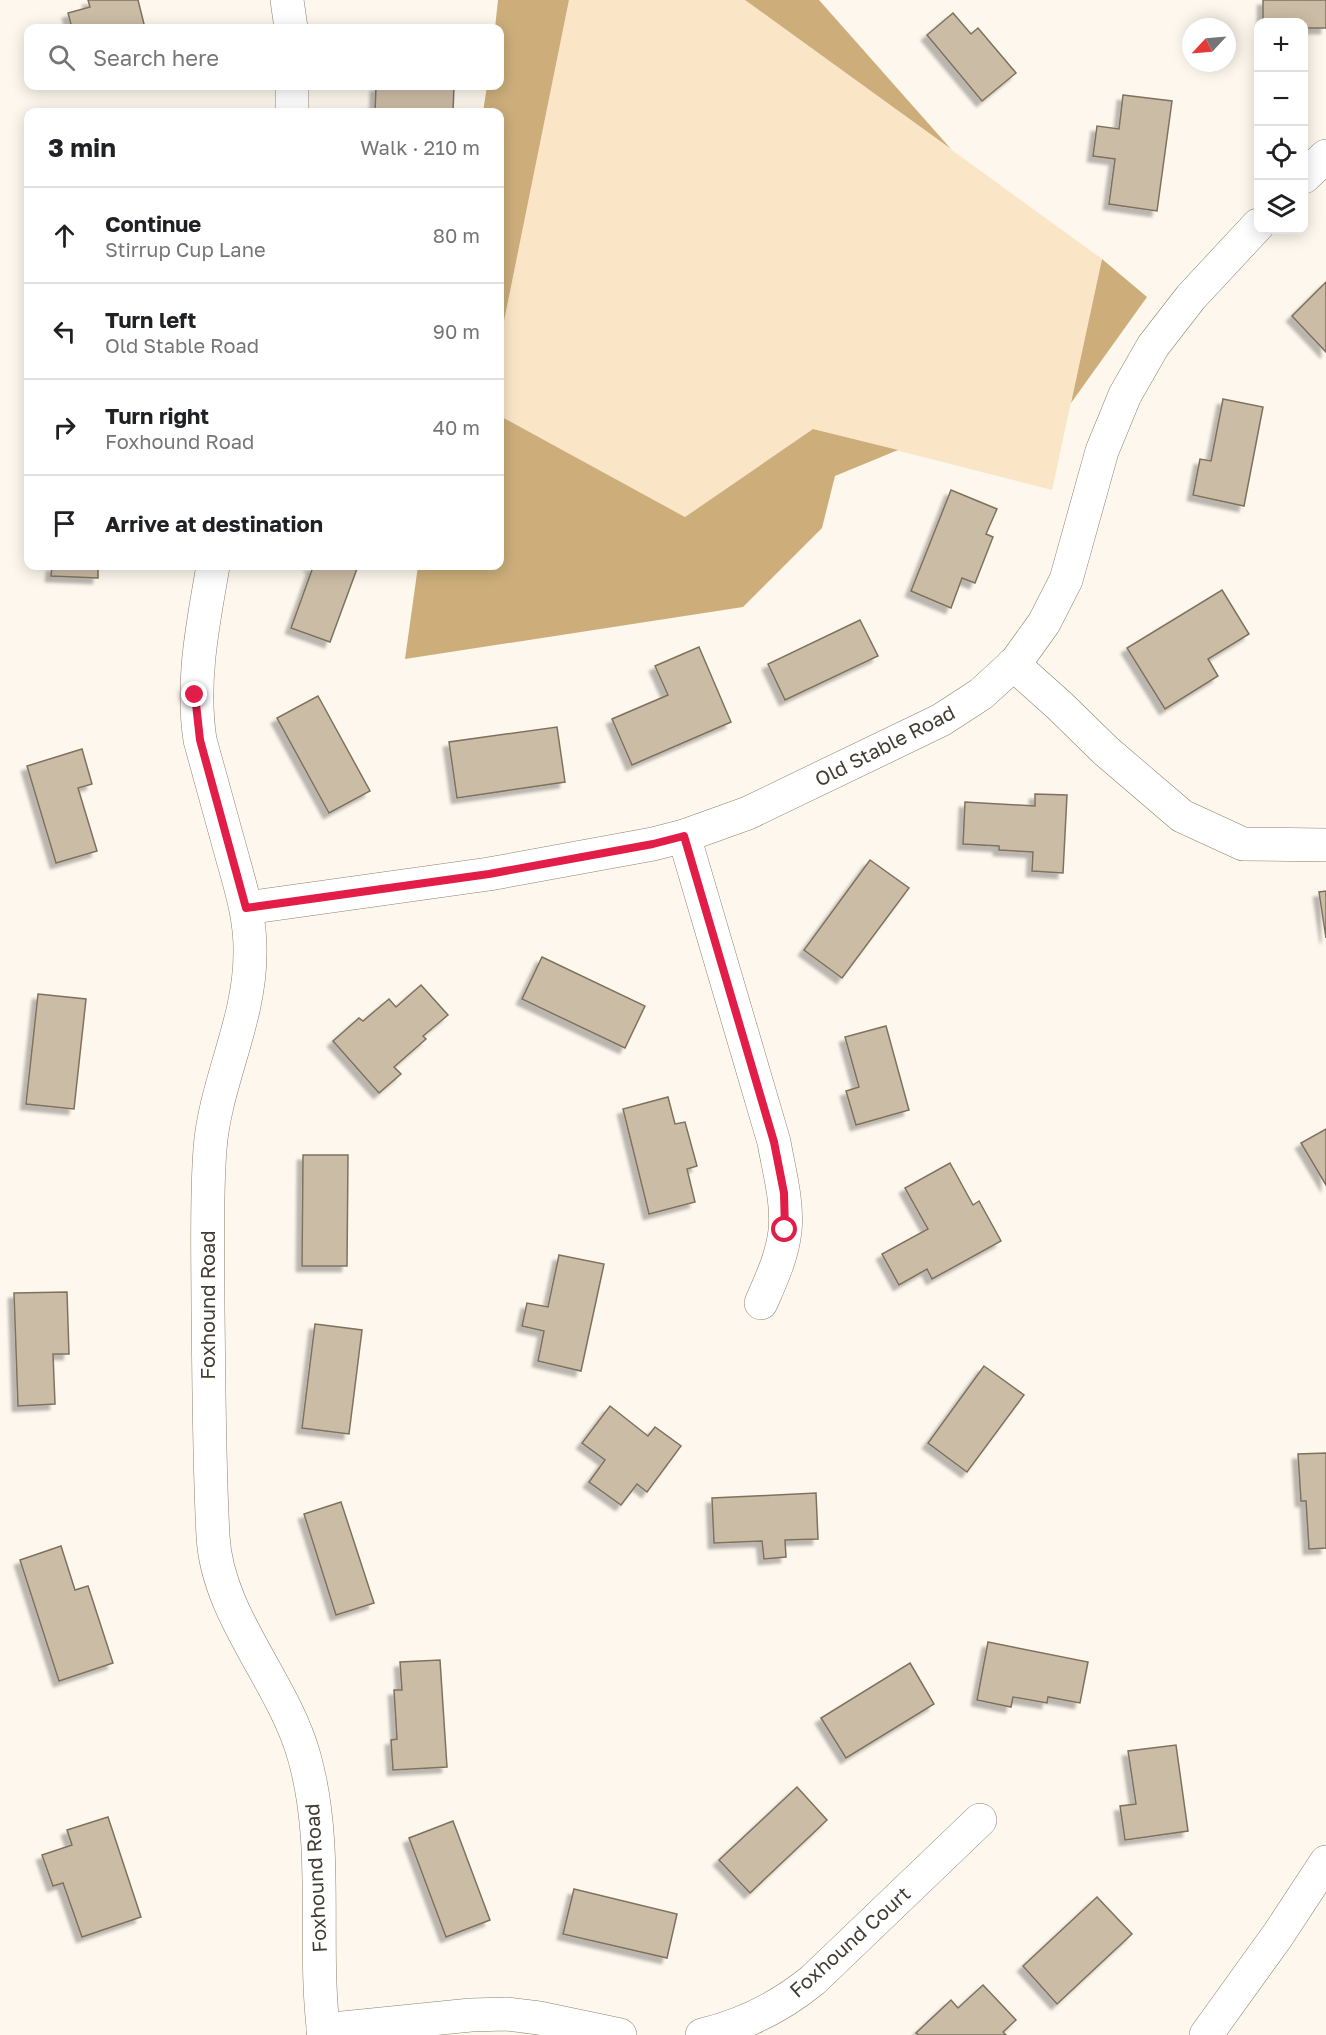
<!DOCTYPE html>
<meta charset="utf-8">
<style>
:root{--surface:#fff;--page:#f6f6f6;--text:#202124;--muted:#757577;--line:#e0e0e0}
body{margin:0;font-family:"Golos Text",sans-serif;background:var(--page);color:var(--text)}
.controls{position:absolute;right:18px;top:18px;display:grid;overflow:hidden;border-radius:12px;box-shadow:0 3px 15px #0003}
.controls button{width:54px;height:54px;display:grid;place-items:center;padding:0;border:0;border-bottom:2px solid var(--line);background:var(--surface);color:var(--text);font:30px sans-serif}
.compass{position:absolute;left:1182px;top:18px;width:54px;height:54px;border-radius:50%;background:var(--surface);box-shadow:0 3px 15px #0003;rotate:244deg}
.stop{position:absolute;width:18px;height:18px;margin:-14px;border:4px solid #e11d48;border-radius:50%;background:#fff}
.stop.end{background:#e11d48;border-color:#fff;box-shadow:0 2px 6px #0008}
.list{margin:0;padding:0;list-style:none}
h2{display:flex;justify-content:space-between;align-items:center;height:78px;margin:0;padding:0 24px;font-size:26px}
h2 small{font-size:20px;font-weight:400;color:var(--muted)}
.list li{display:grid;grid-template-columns:39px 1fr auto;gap:18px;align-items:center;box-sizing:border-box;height:96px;padding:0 24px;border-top:2px solid var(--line)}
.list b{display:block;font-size:22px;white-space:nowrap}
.list p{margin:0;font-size:20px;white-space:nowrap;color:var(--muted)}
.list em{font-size:20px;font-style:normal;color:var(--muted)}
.icon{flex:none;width:33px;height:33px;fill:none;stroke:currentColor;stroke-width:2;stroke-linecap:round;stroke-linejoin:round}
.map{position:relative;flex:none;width:1326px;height:2035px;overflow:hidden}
.search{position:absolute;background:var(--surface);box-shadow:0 3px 15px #0003;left:24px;top:24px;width:480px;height:66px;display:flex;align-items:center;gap:15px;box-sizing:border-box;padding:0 21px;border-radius:12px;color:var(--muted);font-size:22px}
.panel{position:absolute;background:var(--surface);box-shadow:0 3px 15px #0003;left:24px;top:108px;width:480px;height:462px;border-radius:12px}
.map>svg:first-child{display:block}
</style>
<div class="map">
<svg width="1326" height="2035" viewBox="0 0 1326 2035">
<defs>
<filter id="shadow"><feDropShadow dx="-5.5" dy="5.5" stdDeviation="1.5" flood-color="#0004"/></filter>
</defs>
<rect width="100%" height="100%" fill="#fdf7ed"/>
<polygon fill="#fae6c7" points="569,0 745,0 1102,259 1052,490 813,429 685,517 500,416 500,341"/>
<g fill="#cdae7b">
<polygon points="498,0 569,0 500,341 500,112 483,112 487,86 500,86 500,28 495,28"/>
<polygon points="745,0 819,0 951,149"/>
<polygon points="1102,259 1147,297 1071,403"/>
<polygon points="500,416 685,517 813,429 898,450 835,476 822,528 743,607 405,659 418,566 500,566"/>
</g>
<g fill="#cbbca5" stroke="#7f725d" stroke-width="1.5" filter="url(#shadow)">
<polygon points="88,0 138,0 145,28 72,28 68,13 90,7"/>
<polygon points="1263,0 1326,0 1326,28 1304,28 1304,22 1263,22"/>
<polygon points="953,13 971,34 978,28 1016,73 982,101 927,35"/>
<polygon points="376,86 454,86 453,112 375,112"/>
<polygon points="1123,95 1172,101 1157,211 1109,204 1115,159 1093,156 1097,126 1119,129"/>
<polygon points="1326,282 1326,352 1292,316"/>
<polygon points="1223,399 1263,407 1244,506 1193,495 1200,459 1211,461"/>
<polygon points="951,490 997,509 986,534 993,537 975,583 962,578 951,608 911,591"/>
<polygon points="52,566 98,566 98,578 51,576"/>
<polygon points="309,566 358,566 330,642 291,628 313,567"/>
<polygon points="1222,590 1249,634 1208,659 1218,676 1165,709 1127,648"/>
<polygon points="860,620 878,656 785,700 768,664"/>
<polygon points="699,647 731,722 632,765 612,719 668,695 655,666"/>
<polygon points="318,696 370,791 329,813 277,718"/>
<polygon points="557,727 565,782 457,798 449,742"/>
<polygon points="82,749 92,784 78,788 97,851 56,863 27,766"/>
<polygon points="1035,794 1067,795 1063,873 1032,871 1033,852 999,850 999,846 963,844 965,802 1035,806"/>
<polygon points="870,860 909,888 842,978 804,950"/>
<polygon points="1326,891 1326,938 1319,892"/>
<polygon points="542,957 645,1006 625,1048 522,999"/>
<polygon points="421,985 448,1015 423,1036 426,1039 394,1067 401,1074 379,1093 333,1041 359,1018 363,1021 389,999 396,1007"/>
<polygon points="38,994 86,999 74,1109 26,1104"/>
<polygon points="886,1026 909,1110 856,1125 846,1091 859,1087 845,1037"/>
<polygon points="668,1097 675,1124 685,1122 697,1166 687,1169 695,1202 649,1214 623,1109"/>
<polygon points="1326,1129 1326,1185 1301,1143"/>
<polygon points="303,1155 348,1155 347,1266 302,1266"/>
<polygon points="950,1163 973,1205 979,1201 1001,1241 932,1279 927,1269 899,1285 882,1254 928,1229 905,1188"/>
<polygon points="559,1255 604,1264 581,1371 538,1361 544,1331 522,1326 527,1303 548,1307"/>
<polygon points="67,1292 69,1354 53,1354 55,1404 18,1406 14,1293"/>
<polygon points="315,1324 362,1330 349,1434 302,1428"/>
<polygon points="984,1366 1024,1395 967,1472 928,1443"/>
<polygon points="610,1406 648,1436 655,1427 681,1446 647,1492 637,1484 621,1505 589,1482 605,1460 582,1443"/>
<polygon points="1326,1453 1326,1548 1309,1549 1306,1501 1301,1501 1298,1454"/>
<polygon points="816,1493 818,1539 785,1540 786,1557 764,1559 762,1541 714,1543 712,1498"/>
<polygon points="341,1502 374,1603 336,1615 304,1514"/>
<polygon points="61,1546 75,1590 88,1586 113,1663 59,1681 20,1560"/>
<polygon points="988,1642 1088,1662 1080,1703 1048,1697 1047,1703 1013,1697 1011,1707 977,1700"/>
<polygon points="440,1660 447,1767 393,1770 391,1740 397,1739 394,1690 402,1690 400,1662"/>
<polygon points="910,1663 934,1704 846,1758 821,1718"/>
<polygon points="1176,1745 1188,1831 1125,1840 1120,1806 1136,1804 1128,1751"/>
<polygon points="797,1787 827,1820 750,1893 719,1860"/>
<polygon points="108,1817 141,1917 82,1937 63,1883 53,1886 42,1855 72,1845 67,1830"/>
<polygon points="453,1821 490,1920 446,1937 409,1838"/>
<polygon points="574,1889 677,1914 667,1958 563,1934"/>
<polygon points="1097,1897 1132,1934 1057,2004 1023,1966"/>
<polygon points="983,1985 1016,2020 1003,2032 1006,2035 919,2035 916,2033 951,2000 958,2008"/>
</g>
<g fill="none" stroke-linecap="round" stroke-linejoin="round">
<defs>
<g id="minor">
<polyline points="287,0 291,28"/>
<polyline points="292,112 292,86"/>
<polyline points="1304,177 1326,156"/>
<path d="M213,566C203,624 191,681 200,740C211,779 221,817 232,856C241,888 251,920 250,954C250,1021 215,1083 210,1149C206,1202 208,1256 208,1309C209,1385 209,1460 213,1536C217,1615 283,1681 304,1756C330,1847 312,1943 324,2035"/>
<polyline points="1013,664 1060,706 1106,751 1182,816 1243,844 1326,845"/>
<path d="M684,836L774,1142C779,1171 788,1202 785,1231C782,1257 771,1280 761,1303"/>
<polyline points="246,908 489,874 653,844 684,836 748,813 941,720 981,694 1016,662 1044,623 1066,580 1102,451 1125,395 1153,346 1191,297 1258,225"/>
<polyline points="323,2030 471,2015 506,2014 539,2018 620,2035"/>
<path d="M702,2035C744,2025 780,2007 813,1980L980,1820"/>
<polyline points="1206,2035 1278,1935 1326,1862"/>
</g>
</defs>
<use href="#minor" stroke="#8e816b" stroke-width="34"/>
<use href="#minor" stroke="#fff" stroke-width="33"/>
</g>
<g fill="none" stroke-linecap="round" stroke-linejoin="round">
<polyline stroke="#e11d48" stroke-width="8" points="195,695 200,740 246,908 489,874 653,844 684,836 774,1142 784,1193 785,1230"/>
</g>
<g text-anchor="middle" stroke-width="5" stroke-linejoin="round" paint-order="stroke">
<g font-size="20" fill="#423c33" stroke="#fff">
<text transform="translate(885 746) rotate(-27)" y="7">Old Stable Road</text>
<text transform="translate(208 1305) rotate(-90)" y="7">Foxhound Road</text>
<text transform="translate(316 1878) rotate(-93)" y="7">Foxhound Road</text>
<text transform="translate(850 1942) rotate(-42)" y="7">Foxhound Court</text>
</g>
</g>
</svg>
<div class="controls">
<button>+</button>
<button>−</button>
<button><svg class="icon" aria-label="locate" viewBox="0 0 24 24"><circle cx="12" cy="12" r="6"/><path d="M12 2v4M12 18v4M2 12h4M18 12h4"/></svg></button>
<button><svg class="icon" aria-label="layers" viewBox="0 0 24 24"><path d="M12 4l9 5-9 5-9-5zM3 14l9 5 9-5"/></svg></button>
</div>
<svg class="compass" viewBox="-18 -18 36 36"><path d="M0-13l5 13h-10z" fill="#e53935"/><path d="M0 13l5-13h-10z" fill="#757577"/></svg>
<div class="stop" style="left:785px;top:1230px"></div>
<div class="stop end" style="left:195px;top:695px"></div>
<div class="search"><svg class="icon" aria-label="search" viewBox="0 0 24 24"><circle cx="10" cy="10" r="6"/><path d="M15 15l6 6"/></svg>Search here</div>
<section class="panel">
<h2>3 min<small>Walk · 210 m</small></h2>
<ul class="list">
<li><svg class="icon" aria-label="ahead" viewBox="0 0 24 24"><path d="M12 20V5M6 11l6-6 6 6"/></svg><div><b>Continue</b><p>Stirrup Cup Lane</p></div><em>80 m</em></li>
<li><svg class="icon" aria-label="left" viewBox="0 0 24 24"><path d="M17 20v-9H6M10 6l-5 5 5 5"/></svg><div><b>Turn left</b><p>Old Stable Road</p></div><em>90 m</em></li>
<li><svg class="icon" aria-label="right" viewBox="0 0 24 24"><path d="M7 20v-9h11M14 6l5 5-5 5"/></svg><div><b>Turn right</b><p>Foxhound Road</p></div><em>40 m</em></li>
<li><svg class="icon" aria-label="arrive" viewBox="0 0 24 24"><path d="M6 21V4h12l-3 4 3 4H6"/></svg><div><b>Arrive at destination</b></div></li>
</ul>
</section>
</div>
